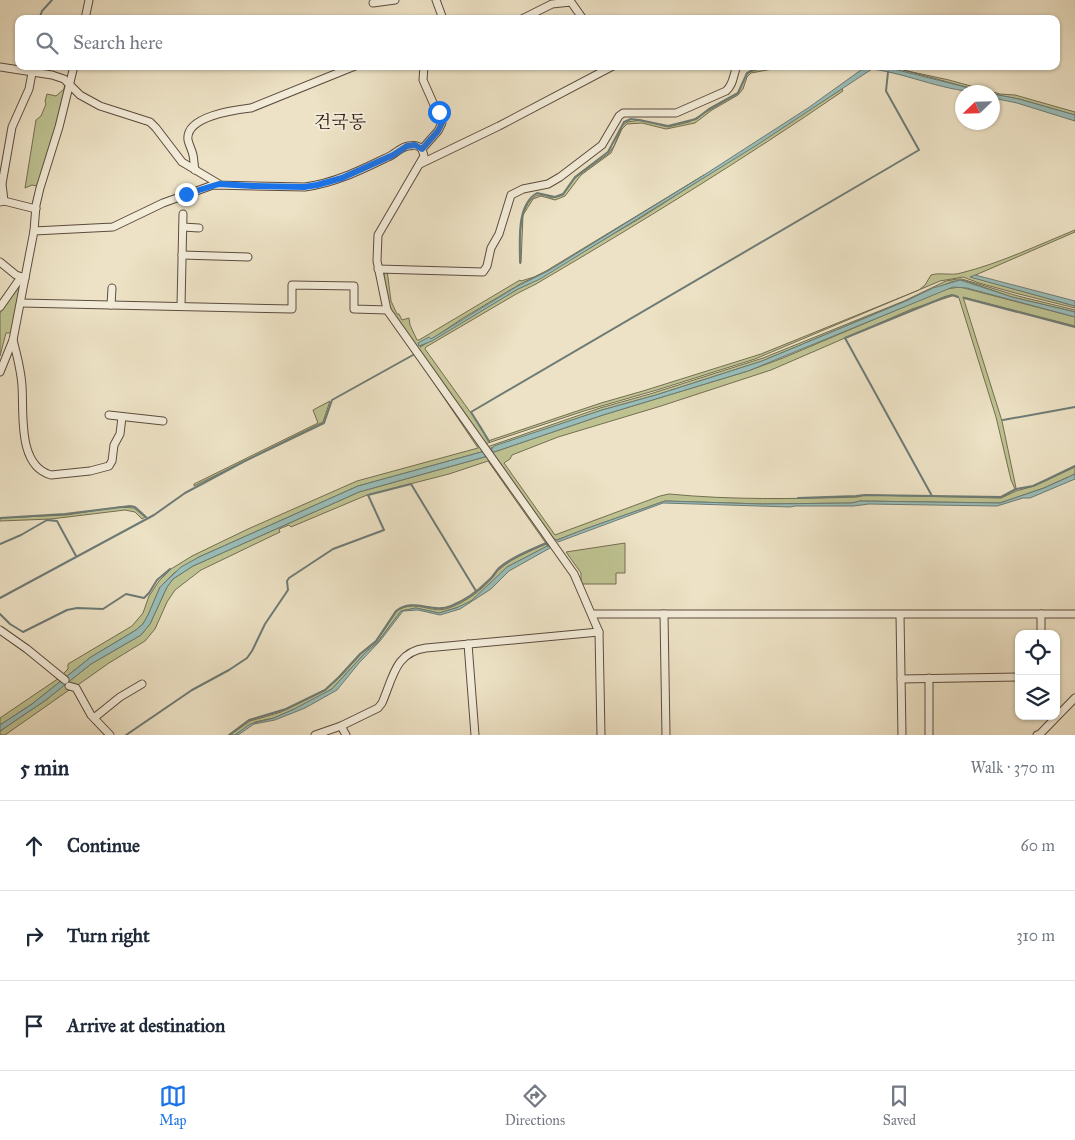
<!DOCTYPE html>
<meta charset="utf-8">
<style>
:root{--surface:#fff;--page:#f6f6f7;--text:#1f2937;--muted:#747a83;--line:#e0e1e3;--accent:#1a73e8}
body{margin:0;font-family:"IM FELL Great Primer","Noto Serif KR",serif;background:var(--page);color:var(--text)}
.controls{position:absolute;right:15px;bottom:15px;display:grid;overflow:hidden;border-radius:10px;box-shadow:0 1px 4px #0004}
.controls button{width:45px;height:45px;display:grid;place-items:center;padding:0;border:0;border-bottom:1px solid var(--line);background:var(--surface);color:var(--text);font:25px sans-serif}
.compass{position:absolute;left:955px;top:85px;width:45px;height:45px;border-radius:50%;background:var(--surface);box-shadow:0 1px 4px #0004;rotate:247deg}
.stop{position:absolute;width:15px;height:15px;margin:-11px;border:4px solid #1a73e8;border-radius:50%;background:#fff}
.stop.end{background:#1a73e8;border-color:#fff;box-shadow:0 1px 5px #0008}
.list{margin:0;padding:0;list-style:none}
h2{display:flex;justify-content:space-between;align-items:center;height:65px;margin:0;padding:0 20px;font-size:21px}
h2 small{font-size:16px;font-weight:400;color:var(--muted)}
.list li{display:grid;grid-template-columns:32px 1fr auto;gap:15px;align-items:center;box-sizing:border-box;height:90px;padding:0 20px;border-top:1px solid var(--line)}
.list b{display:block;font-size:19px;white-space:nowrap}
.list em{font-size:16px;font-style:normal;color:var(--muted)}
.icon{flex:none;width:28px;height:28px;fill:none;stroke:currentColor;stroke-width:2;stroke-linecap:round;stroke-linejoin:round}
.map{position:relative;flex:none;width:1075px;height:735px;overflow:hidden}
.search{position:absolute;background:var(--surface);box-shadow:0 1px 4px #0004;left:15px;right:15px;top:15px;height:55px;display:flex;align-items:center;gap:12px;box-sizing:border-box;padding:0 18px;border-radius:10px;color:var(--muted);font-size:19px}
.sheet{height:335px;background:var(--surface)}
nav{display:flex;justify-content:space-around;align-items:center;box-sizing:border-box;height:70px;border-top:1px solid var(--line);background:var(--surface);font-size:14px;color:var(--muted)}
nav a{display:grid;justify-items:center;gap:2px}
nav .on{color:var(--accent)}
.map>svg:first-child{display:block}
</style>
<div class="map">
<svg width="1075" height="735" viewBox="0 0 1075 735">
<rect width="100%" height="100%" fill="#ede2c5"/>
<filter id="stains"><feTurbulence type="fractalNoise" baseFrequency=".004" numOctaves="4"/><feColorMatrix values="0 0 0 0 .2 0 0 0 0 .09 0 0 0 0 .02 0 0 0 .5 -.17"/></filter>
<radialGradient id="worn" r=".72"><stop offset=".6" stop-color="#630" stop-opacity="0"/><stop offset="1" stop-color="#630" stop-opacity=".3"/></radialGradient>
<g fill="#bec291" stroke="#746e52">
<path d="M789,66L751,73L747,77L743,89L738,95L712,110L695,123L666,129L642,123L627,124L622,129L611,153L581,175L565,196L555,200L541,196L533,199L523,215L521,263L520,264C520,243 517,206 537,195H544L552,198L563,195L575,178L608,154L614,146L622,126L627,122L641,120L668,127L689,122L737,94L747,74L750,72L759,69Z"/>
<polygon points="903,70 949,80 1000,94 1015,95 1075,112 1075,115 1019,99 993,94 992,92 985,92"/>
<polygon points="65,82 68,85 34,204 32,205 37,186 32,185 25,188 36,120 41,116 46,104 45,101 47,94 56,96 64,89"/>
<path d="M842,89L843,91C744,159 640,223 536,284L518,293L426,347L425,349L481,427L488,441L601,403L643,391L761,354L919,290L925,285L931,275C941,272 951,276 961,273C1001,263 1038,245 1075,230V232L971,277L1075,306V308L1019,294L979,283L963,277L940,281L755,359L657,390L584,411L485,444L392,311C387,301 378,279 387,270L391,301L397,314H399L402,320L409,318L410,325L417,340H419L520,280L521,281L534,277L546,271L704,175L548,271L522,283L463,318L420,347L518,289L529,284L642,217Z"/>
<path d="M957,279H962L1018,296L1075,310V312L1012,297L966,281L960,280L951,282L762,361L656,395L602,410L491,448L494,452L603,415L748,371L783,358L946,289L960,287L1075,317V326L963,297L1002,421L1016,488L1015,489L1011,480L996,417L959,298L955,295L912,309L771,370L661,406L558,437L512,455L510,459L504,463L555,535L660,496L669,494C731,500 794,499 857,497L865,495L1001,498L1016,491L1034,486L1075,467V474L1044,488L1000,503L860,501L852,503L762,504L665,501L588,528L557,540L554,539L487,447L600,408L650,394L763,358L904,301L946,281Z"/>
<polygon points="22,281 12,333 6,333 0,356 0,313"/>
<polygon points="413,352 485,451 358,486 199,557 174,573 160,587 148,615 143,624 136,630 91,657 32,704 0,725 0,718 59,678 68,669 68,664 132,626 143,613 149,596 159,581 171,569 192,556 248,529 357,481 478,448"/>
<polygon points="330,401 323,422 194,486 194,484 318,423 313,410"/>
<polygon points="488,456 551,544 549,546 545,542 488,461 449,474 367,495 291,527 289,525 279,529 280,532 201,570 175,590 167,602 155,629 145,641 109,663 75,687 70,686 67,683 91,664 141,635 150,624 167,587 173,579 193,566 359,492"/>
<polygon points="119,507 134,508 145,517 142,519 135,512 125,510 51,519 0,521 0,518 66,515"/>
<polygon points="625,543 625,573 616,573 616,584 581,584 581,573 566,552"/>
<path d="M546,544L548,546L507,567L492,583L471,601L462,606L439,613L416,608L401,611L377,643L366,652L332,689L308,703L274,718L255,722L235,735H230L250,721L281,712L325,690L340,677L361,654L376,642L397,611C417,598 430,615 449,608C466,602 482,590 494,576C496,573 498,570 501,568C514,557 531,551 546,544Z"/>
<polygon points="65,684 72,688 5,735 0,735 0,731 46,700"/>
</g>
<g fill="#99bdb8" stroke="#6d7b76">
<path d="M857,66H889L890,68L985,92C947,93 910,74 872,69L757,145L540,279L518,289L432,341L419,346L418,343L429,337L431,339L516,287L548,271L704,175L808,108L861,70Z"/>
<polygon points="993,94 1019,99 1075,115 1075,121 1017,103 993,98"/>
<polygon points="975,275 1075,301 1075,306 970,277"/>
<polygon points="960,280 1012,297 1075,312 1075,317 967,288 953,287 748,371 603,415 494,452 491,450 494,446 602,410 656,395 762,361 906,301 933,288"/>
<polygon points="485,451 488,456 359,492 193,566 173,579 167,587 150,624 141,635 91,664 46,700 0,731 0,725 32,704 91,657 136,630 143,624 148,615 160,587 181,567 199,557 358,486"/>
<polygon points="1075,474 1075,479 1030,498 1023,498 997,506 869,504 853,506 795,506 790,507 663,503 558,542 557,540 588,528 665,501 762,504 852,503 860,501 1000,503 1044,488"/>
<polygon points="551,544 552,546 550,548 509,571 491,589 460,609 440,615 418,610 403,611 380,641 359,663 337,690 305,708 275,720 254,724 238,735 235,735 250,724 274,718 292,710 332,689 366,652 377,643 401,611 416,608 439,613 456,608 471,601 507,567"/>
</g>
<g fill="none" stroke-linecap="round" stroke-linejoin="round">
<g stroke="#6d7b76" stroke-width="2">
<polyline points="39,19 42,11 52,0"/>
<path d="M520,262C520,241 516,205 537,193L555,197L563,194L575,177L608,152L624,122L631,119L639,120L668,126L696,119L709,109L738,93L747,73L752,70L771,66"/>
<polyline points="964,298 1075,327"/>
<polyline points="1003,420 1075,407"/>
<polyline points="489,441 471,412 919,150 886,91 888,72"/>
<polyline points="932,496 845,338 945,297 952,295 958,297"/>
<polyline points="798,498 856,496 865,495 1001,497 1016,489 1033,486 1046,480 1075,466"/>
<polyline points="0,518 65,514 130,506 135,507 146,517"/>
<polyline points="0,544 21,535 47,520 57,521 76,556"/>
<polyline points="0,598 154,515 185,493 243,462 324,423 332,400 413,355"/>
<polyline points="0,614 10,624 23,632 67,610 77,608 103,609 126,594 144,598 149,593 157,580 170,569"/>
<polyline points="126,735 192,690 229,670 247,658 252,651 265,624 288,590 287,581 289,578 333,549 384,530 368,495 411,484 476,591"/>
<path d="M229,735L249,720L286,709L325,690L339,677L360,654L376,641L396,611C414,597 432,614 451,606C466,600 478,591 489,580C493,577 495,572 499,568C511,557 531,550 546,543L548,546"/>
</g>
<defs>
<g id="minor">
<polyline points="436,0 443,19"/>
<polyline points="373,3 395,0"/>
<polyline points="85,19 89,0"/>
<polyline points="522,19 552,4 571,2 583,19"/>
<polyline points="0,67 52,75 64,79 80,95 100,106 150,122 156,128 182,162 219,184"/>
<polyline points="422,149 438,131 442,123 423,80 424,66"/>
<polyline points="420,164 499,126 613,66"/>
<path d="M195,170C194,165 194,160 193,155C192,150 189,145 188,140C185,116 235,110 251,108L355,66"/>
<polyline points="4,201 2,184 12,127 29,89 32,73"/>
<polyline points="0,202 4,201 36,209"/>
<polyline points="183,227 199,228"/>
<path d="M34,231L113,227L163,203L213,185L305,187C335,183 361,170 388,157C395,154 401,147 408,146C414,145 418,145 422,149L424,156L378,235L377,261L387,310L574,574L599,632L601,735"/>
<polyline points="182,255 248,257"/>
<polyline points="0,262 16,275 25,278"/>
<path d="M378,269L483,272L487,266L491,248L499,234L511,195L523,189L548,184L560,177L602,145L619,116L623,113H676L726,91C734,84 733,75 737,66"/>
<polyline points="21,303 292,309 292,285 354,286 354,309 387,310"/>
<polyline points="111,305 112,288"/>
<polyline points="181,306 183,214"/>
<polyline points="0,307 21,277"/>
<path d="M13,340C17,355 21,370 22,386C24,412 17,466 51,475L90,471L109,466L112,461L114,445L120,434L122,417"/>
<polyline points="0,372 13,340 34,231 36,205 40,188 59,127 74,66"/>
<polyline points="109,415 163,421"/>
<polyline points="592,614 1075,614"/>
<polyline points="664,614 666,735"/>
<polyline points="900,615 902,735"/>
<polyline points="0,630 27,649 65,680"/>
<polyline points="1041,634 1041,614"/>
<polyline points="468,644 475,735"/>
<polyline points="929,678 929,735"/>
<polyline points="901,679 1019,677"/>
<polyline points="69,686 76,688 91,715 110,735"/>
<polyline points="94,718 120,697 142,684"/>
<polyline points="341,726 346,735"/>
<path d="M315,735L341,726L378,708L382,703C393,678 395,652 426,648L599,632"/>
<polyline points="1037,735 1040,734 1075,698"/>
</g>
</defs>
<use href="#minor" stroke="#5c4b3f" stroke-width="9"/>
<use href="#minor" stroke="#f3ecd9" stroke-width="7"/>
</g>
<g fill="none" stroke-linecap="round" stroke-linejoin="round">
<polyline stroke="#1a73e8" stroke-width="6" points="186,194 219,184 253,186 304,187 317,185 342,178 393,155 407,146 415,145 422,149 438,131 442,123 439,112"/>
</g>
<g text-anchor="middle" stroke-width="4" stroke-linejoin="round" paint-order="stroke">
<g font-size="18" fill="#2b1912" stroke="#f3ecd9">
<text x="340" y="128">건국동</text>
</g>
</g>
<rect width="100%" height="100%" filter="url(#stains)"/>
<rect width="100%" height="100%" fill="url(#worn)"/>
</svg>
<div class="controls">
<button><svg class="icon" aria-label="locate" viewBox="0 0 24 24"><circle cx="12" cy="12" r="6"/><path d="M12 2v4M12 18v4M2 12h4M18 12h4"/></svg></button>
<button><svg class="icon" aria-label="layers" viewBox="0 0 24 24"><path d="M12 4l9 5-9 5-9-5zM3 14l9 5 9-5"/></svg></button>
</div>
<svg class="compass" viewBox="-18 -18 36 36"><path d="M0-13l5 13h-10z" fill="#e53935"/><path d="M0 13l5-13h-10z" fill="#747a83"/></svg>
<div class="stop" style="left:439px;top:112px"></div>
<div class="stop end" style="left:186px;top:194px"></div>
<div class="search"><svg class="icon" aria-label="search" viewBox="0 0 24 24"><circle cx="10" cy="10" r="6"/><path d="M15 15l6 6"/></svg>Search here</div>
</div>
<section class="sheet">
<h2>5 min<small>Walk · 370 m</small></h2>
<ul class="list">
<li><svg class="icon" aria-label="ahead" viewBox="0 0 24 24"><path d="M12 20V5M6 11l6-6 6 6"/></svg><div><b>Continue</b></div><em>60 m</em></li>
<li><svg class="icon" aria-label="right" viewBox="0 0 24 24"><path d="M7 20v-9h11M14 6l5 5-5 5"/></svg><div><b>Turn right</b></div><em>310 m</em></li>
<li><svg class="icon" aria-label="arrive" viewBox="0 0 24 24"><path d="M6 21V4h12l-3 4 3 4H6"/></svg><div><b>Arrive at destination</b></div></li>
</ul>
</section>
<nav>
<a class="on"><svg class="icon" aria-label="map" viewBox="0 0 24 24"><path d="M3 6l6-2 6 2 6-2v14l-6 2-6-2-6 2zM9 4v14M15 6v14"/></svg>Map</a>
<a><svg class="icon" aria-label="directions" viewBox="0 0 24 24"><path d="M12 3l9 9-9 9-9-9zM9 14v-3h6M13 9l2 2-2 2"/></svg>Directions</a>
<a><svg class="icon" aria-label="saved" viewBox="0 0 24 24"><path d="M7 4h10v16l-5-4-5 4z"/></svg>Saved</a>
</nav>
